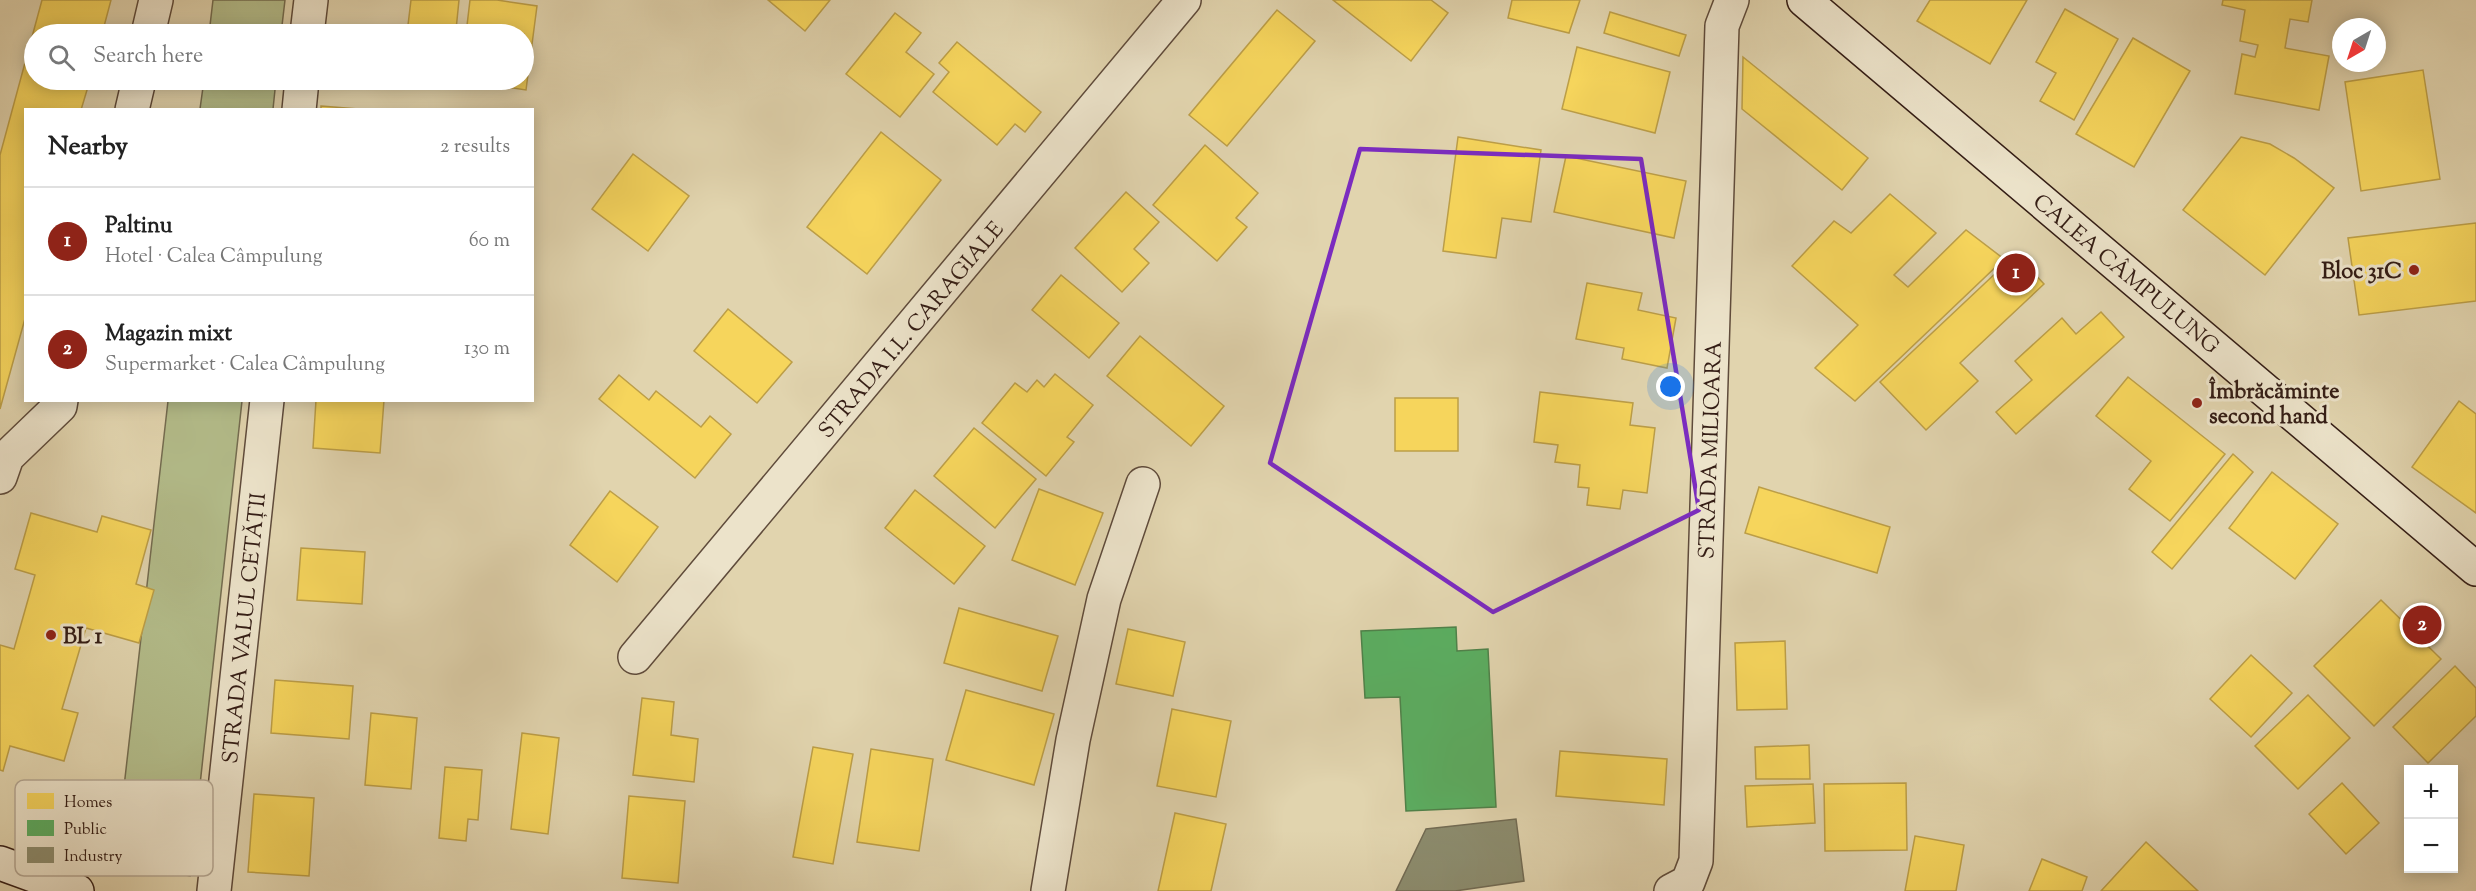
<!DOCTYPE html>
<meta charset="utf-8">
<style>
:root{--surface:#fff;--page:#f2f2f2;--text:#222;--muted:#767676;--line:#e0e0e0;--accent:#8f2418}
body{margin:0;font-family:"Sorts Mill Goudy",serif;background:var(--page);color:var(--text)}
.controls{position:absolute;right:18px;bottom:18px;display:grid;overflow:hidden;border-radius:0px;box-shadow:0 3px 15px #0003}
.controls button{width:54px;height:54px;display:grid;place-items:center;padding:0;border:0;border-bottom:2px solid var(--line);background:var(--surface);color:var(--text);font:30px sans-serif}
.compass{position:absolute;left:2332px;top:18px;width:54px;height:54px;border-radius:50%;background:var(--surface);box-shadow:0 3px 15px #0003;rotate:219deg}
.you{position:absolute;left:1671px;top:387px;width:21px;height:21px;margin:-15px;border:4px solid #fff;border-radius:50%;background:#1a73e8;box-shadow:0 0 0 9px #1a73e833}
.badge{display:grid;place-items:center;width:39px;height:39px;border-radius:50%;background:var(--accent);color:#fff;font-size:20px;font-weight:700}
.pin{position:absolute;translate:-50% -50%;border:3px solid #fff;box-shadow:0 2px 6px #0006}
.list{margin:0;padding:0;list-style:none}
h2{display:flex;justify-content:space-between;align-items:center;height:78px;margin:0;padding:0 24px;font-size:26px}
h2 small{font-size:20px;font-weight:400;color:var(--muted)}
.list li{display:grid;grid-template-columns:39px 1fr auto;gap:18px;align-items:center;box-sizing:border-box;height:108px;padding:0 24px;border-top:2px solid var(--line)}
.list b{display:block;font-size:22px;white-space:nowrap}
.list p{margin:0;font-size:20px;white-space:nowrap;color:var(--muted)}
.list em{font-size:20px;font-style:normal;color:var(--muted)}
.icon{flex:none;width:33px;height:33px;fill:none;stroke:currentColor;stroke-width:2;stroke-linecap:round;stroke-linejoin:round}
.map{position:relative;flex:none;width:2476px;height:891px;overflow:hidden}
.search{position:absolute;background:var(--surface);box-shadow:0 3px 15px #0003;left:24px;top:24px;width:510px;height:66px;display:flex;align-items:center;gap:15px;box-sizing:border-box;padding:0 21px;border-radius:33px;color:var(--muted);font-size:22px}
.panel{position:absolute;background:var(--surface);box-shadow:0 3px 15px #0003;left:24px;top:108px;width:510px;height:294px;border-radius:0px}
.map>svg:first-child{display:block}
</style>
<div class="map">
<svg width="2476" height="891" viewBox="0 0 2476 891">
<rect width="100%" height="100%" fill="#e1d4ae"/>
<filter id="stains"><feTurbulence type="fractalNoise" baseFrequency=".00333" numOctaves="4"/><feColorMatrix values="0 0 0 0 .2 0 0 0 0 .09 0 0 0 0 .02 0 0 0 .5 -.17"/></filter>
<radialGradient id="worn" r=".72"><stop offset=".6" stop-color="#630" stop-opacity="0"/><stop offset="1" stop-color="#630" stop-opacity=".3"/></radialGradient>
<g fill="#b3bc8a" stroke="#746c50" stroke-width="1.5">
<polygon points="213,0 285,0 281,34 209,34"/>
<polygon points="204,80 276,80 273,109 200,109"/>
<polygon points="168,401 242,401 190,876 116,857"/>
</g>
<g fill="#f6d55c" stroke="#bc9e47" stroke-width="1.5">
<polygon points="42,0 111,0 102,34 34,34 34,80 90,80 81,110 26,110 26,315 0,409 0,155"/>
<polygon points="411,0 459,0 456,30 408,25"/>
<polygon points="470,0 497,0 537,6 526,90 459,80 524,80 524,34 466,34"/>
<polygon points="768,0 830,0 805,31"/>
<polygon points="1333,0 1431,0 1448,13 1411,61"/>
<polygon points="1512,0 1580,0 1569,33 1508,18"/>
<polygon points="1930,0 2027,0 1990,64 1917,21"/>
<polygon points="2223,0 2312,0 2308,22 2290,19 2285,48 2329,56 2319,110 2235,94 2242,54 2255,57 2258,45 2240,41 2245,10 2222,5"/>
<polygon points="2065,9 2118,39 2074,120 2040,101 2056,73 2036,62"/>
<polygon points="1277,10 1315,41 1227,146 1189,115"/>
<polygon points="1610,12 1686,35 1679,56 1604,33"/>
<polygon points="895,13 921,33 906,52 934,74 900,117 846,74"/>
<polygon points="2133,38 2190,71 2134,167 2076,134"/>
<polygon points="957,42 1041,112 1025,132 1015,124 997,145 933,92 949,72 939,63"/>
<polygon points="1577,47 1670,72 1655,133 1562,109"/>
<polygon points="1743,57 1868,158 1842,190 1742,109"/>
<polygon points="2423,70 2440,179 2361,191 2345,82"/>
<polygon points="324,80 357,80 357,83"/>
<polygon points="321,106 358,109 358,110 321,110"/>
<polygon points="881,132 941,180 867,274 807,227"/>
<polygon points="1458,137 1541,150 1531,222 1502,218 1496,258 1443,251"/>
<polygon points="2241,137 2270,144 2294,158 2334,188 2265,275 2183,210"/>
<polygon points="1205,145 1258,193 1236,218 1247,227 1217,261 1153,205"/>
<polygon points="633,154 689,196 648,251 592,209"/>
<polygon points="1566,156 1686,181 1674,238 1554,212"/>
<polygon points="1126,192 1159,222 1134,249 1149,263 1122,292 1075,248"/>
<polygon points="1890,194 1936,233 1894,275 1908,287 1966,230 2004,259 1855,401 1815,368 1858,325 1792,266 1834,221 1851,233"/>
<polygon points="2476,223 2476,301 2359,315 2348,238"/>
<polygon points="2016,254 2044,284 1960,363 1978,381 1926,430 1880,382"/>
<polygon points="1061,275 1119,323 1089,358 1032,310"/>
<polygon points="1587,283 1642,293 1638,310 1676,318 1667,368 1622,359 1624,348 1576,339"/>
<polygon points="728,309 792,362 757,403 694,351"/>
<polygon points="2101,312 2124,337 2016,434 1996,412 2032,380 2015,361 2062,318 2076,334"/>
<polygon points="1140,336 1224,406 1191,446 1107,376"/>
<polygon points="1055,374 1093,405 1067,437 1074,442 1046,476 982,423 1015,383 1027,392 1037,380 1044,387"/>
<polygon points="619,375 649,400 656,391 701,427 710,416 731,434 695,478 599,399"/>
<polygon points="2128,377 2225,454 2170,521 2129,489 2151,461 2096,416"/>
<polygon points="1540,392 1633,403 1630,425 1655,428 1647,493 1623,490 1620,509 1587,505 1589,488 1578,487 1580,465 1555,462 1558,445 1534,442"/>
<rect x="1395" y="398" width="63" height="53"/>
<polygon points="316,400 384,400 380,453 313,448"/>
<polygon points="2459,401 2476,414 2476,513 2412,467"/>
<polygon points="974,428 1036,479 995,528 934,476"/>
<polygon points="2233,454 2253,472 2172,569 2152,552"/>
<polygon points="2272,472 2338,524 2295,579 2229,528"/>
<polygon points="1759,487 1890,527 1877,573 1745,533"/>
<polygon points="1039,489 1103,513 1075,585 1012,560"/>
<polygon points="915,490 985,546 954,584 885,528"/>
<polygon points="610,491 658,527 617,582 570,545"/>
<polygon points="31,513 97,532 102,516 151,530 136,584 154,590 139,643 86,628 62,709 78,713 64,761 10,746 3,771 0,770 0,645 14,649 35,575 15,569"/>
<polygon points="301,548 365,552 362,604 297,600"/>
<polygon points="2381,600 2441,659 2374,726 2314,666"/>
<polygon points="959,608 1058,636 1042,691 944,663"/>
<polygon points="1128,629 1185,642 1173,696 1116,684"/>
<polygon points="1785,641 1787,709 1737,710 1735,643"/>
<polygon points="2251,655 2292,693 2251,737 2210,699"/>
<polygon points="2455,666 2476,688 2476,716 2428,763 2393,727"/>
<polygon points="275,680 353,686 349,739 271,733"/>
<polygon points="966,690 1054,714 1034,785 946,760"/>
<polygon points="2308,695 2350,738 2298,789 2255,746"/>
<polygon points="642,698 674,702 671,735 698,739 694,782 633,775"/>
<polygon points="1172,709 1231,721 1216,797 1157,786"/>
<polygon points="371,713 417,718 411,789 365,785"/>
<polygon points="522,733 559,738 548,834 511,829"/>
<polygon points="1809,745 1810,779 1756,779 1755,747"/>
<polygon points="813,747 853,754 833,864 793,857"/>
<polygon points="871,749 933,759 919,851 857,842"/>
<polygon points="1560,751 1667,759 1664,805 1556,796"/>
<polygon points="445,767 482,770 478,820 468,819 466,841 439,838"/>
<polygon points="1906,783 1907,850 1825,851 1824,784"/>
<polygon points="2342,783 2379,823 2346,854 2309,814"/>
<polygon points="1813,784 1815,823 1747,827 1745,786"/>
<polygon points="254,794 314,798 309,876 248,872"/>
<polygon points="629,796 685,801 678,883 622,878"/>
<polygon points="1175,813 1226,824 1211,891 1158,891"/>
<polygon points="1915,836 1964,845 1956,891 1905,891"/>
<polygon points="2146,842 2198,891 2101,891"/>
<polygon points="2042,859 2087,877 2082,891 2029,891"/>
</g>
<polygon fill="#5aae61" stroke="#4f824a" stroke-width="1.5" points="1456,627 1457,651 1488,649 1496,807 1406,811 1400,697 1365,698 1361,631"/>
<polygon fill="#8c8c6e" stroke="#726b53" stroke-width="1.5" points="1516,819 1524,881 1455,891 1396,891 1426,829"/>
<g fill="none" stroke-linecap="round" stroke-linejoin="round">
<defs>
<g id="street">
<polyline points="148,34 156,0"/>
<polyline points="307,34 311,0"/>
<polyline points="132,110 139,80"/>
<polyline points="299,110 302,80"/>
<polyline points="0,477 7,457 60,406 61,400"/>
<polyline points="635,657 1184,0"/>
<polyline points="214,891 267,400"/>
<polyline points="1048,891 1073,740 1104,599 1143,484"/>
<polyline points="1671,891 1688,882 1696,861 1722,26 1732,0"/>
</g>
<g id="secondary">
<polyline points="1804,0 2476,569"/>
<polyline points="0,863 77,891"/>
</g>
</defs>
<use href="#street" stroke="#5f4b3b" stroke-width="36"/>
<use href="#secondary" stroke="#341d15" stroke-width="36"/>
<use href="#street" stroke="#ece3ca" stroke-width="33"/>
<use href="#secondary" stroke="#ece3ca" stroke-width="33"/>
</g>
<path fill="none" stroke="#7b2cbf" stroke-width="4.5" stroke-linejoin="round" d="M1360,149L1641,159L1699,510L1493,612L1270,463Z"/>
<g fill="#8f2418" stroke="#ece3ca" stroke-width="2">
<circle cx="2414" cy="270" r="6"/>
<circle cx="2197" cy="403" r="6"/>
<circle cx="51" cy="635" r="6"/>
</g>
<g text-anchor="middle" stroke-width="6" stroke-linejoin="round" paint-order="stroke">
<g font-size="22" font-weight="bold" fill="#341d15" stroke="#ece3ca" text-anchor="start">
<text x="2402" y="278" text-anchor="end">Bloc 31C</text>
<text x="2209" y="398">Îmbrăcăminte<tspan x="2209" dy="25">second hand</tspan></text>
<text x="63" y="643">BL 1</text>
</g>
<g font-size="22" fill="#341d15" stroke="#ece3ca">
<text transform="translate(2127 273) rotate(40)" y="8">CALEA CÂMPULUNG</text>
<text transform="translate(910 329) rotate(-50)" y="8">STRADA I.L. CARAGIALE</text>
<text transform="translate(1709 450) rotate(-88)" y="8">STRADA MILIOARA</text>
<text transform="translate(243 628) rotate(-84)" y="8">STRADA VALUL CETĂȚII</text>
</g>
</g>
<rect x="15" y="780" width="198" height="96" rx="9" fill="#ece3ca" stroke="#b5a894" stroke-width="1.5"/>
<rect x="27" y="793" width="27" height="16" fill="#f6d55c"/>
<rect x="27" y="820" width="27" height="16" fill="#5aae61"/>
<rect x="27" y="847" width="27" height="16" fill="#8c8c6e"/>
<g font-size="16" fill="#341d15">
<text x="64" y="807">Homes</text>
<text x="64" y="834">Public</text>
<text x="64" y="861">Industry</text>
</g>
<rect width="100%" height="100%" filter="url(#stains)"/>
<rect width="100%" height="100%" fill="url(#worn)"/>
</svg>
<div class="controls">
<button>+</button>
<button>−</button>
</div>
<svg class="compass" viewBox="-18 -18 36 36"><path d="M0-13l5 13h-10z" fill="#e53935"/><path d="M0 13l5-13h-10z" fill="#767676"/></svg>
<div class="you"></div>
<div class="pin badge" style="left:2016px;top:273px">1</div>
<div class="pin badge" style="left:2422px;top:625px">2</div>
<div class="search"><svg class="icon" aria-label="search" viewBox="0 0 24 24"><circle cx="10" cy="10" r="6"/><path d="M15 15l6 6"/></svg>Search here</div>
<section class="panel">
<h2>Nearby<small>2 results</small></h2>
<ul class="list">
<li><span class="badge">1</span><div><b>Paltinu</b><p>Hotel · Calea Câmpulung</p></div><em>60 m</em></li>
<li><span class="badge">2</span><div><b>Magazin mixt</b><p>Supermarket · Calea Câmpulung</p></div><em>130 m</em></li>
</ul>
</section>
</div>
